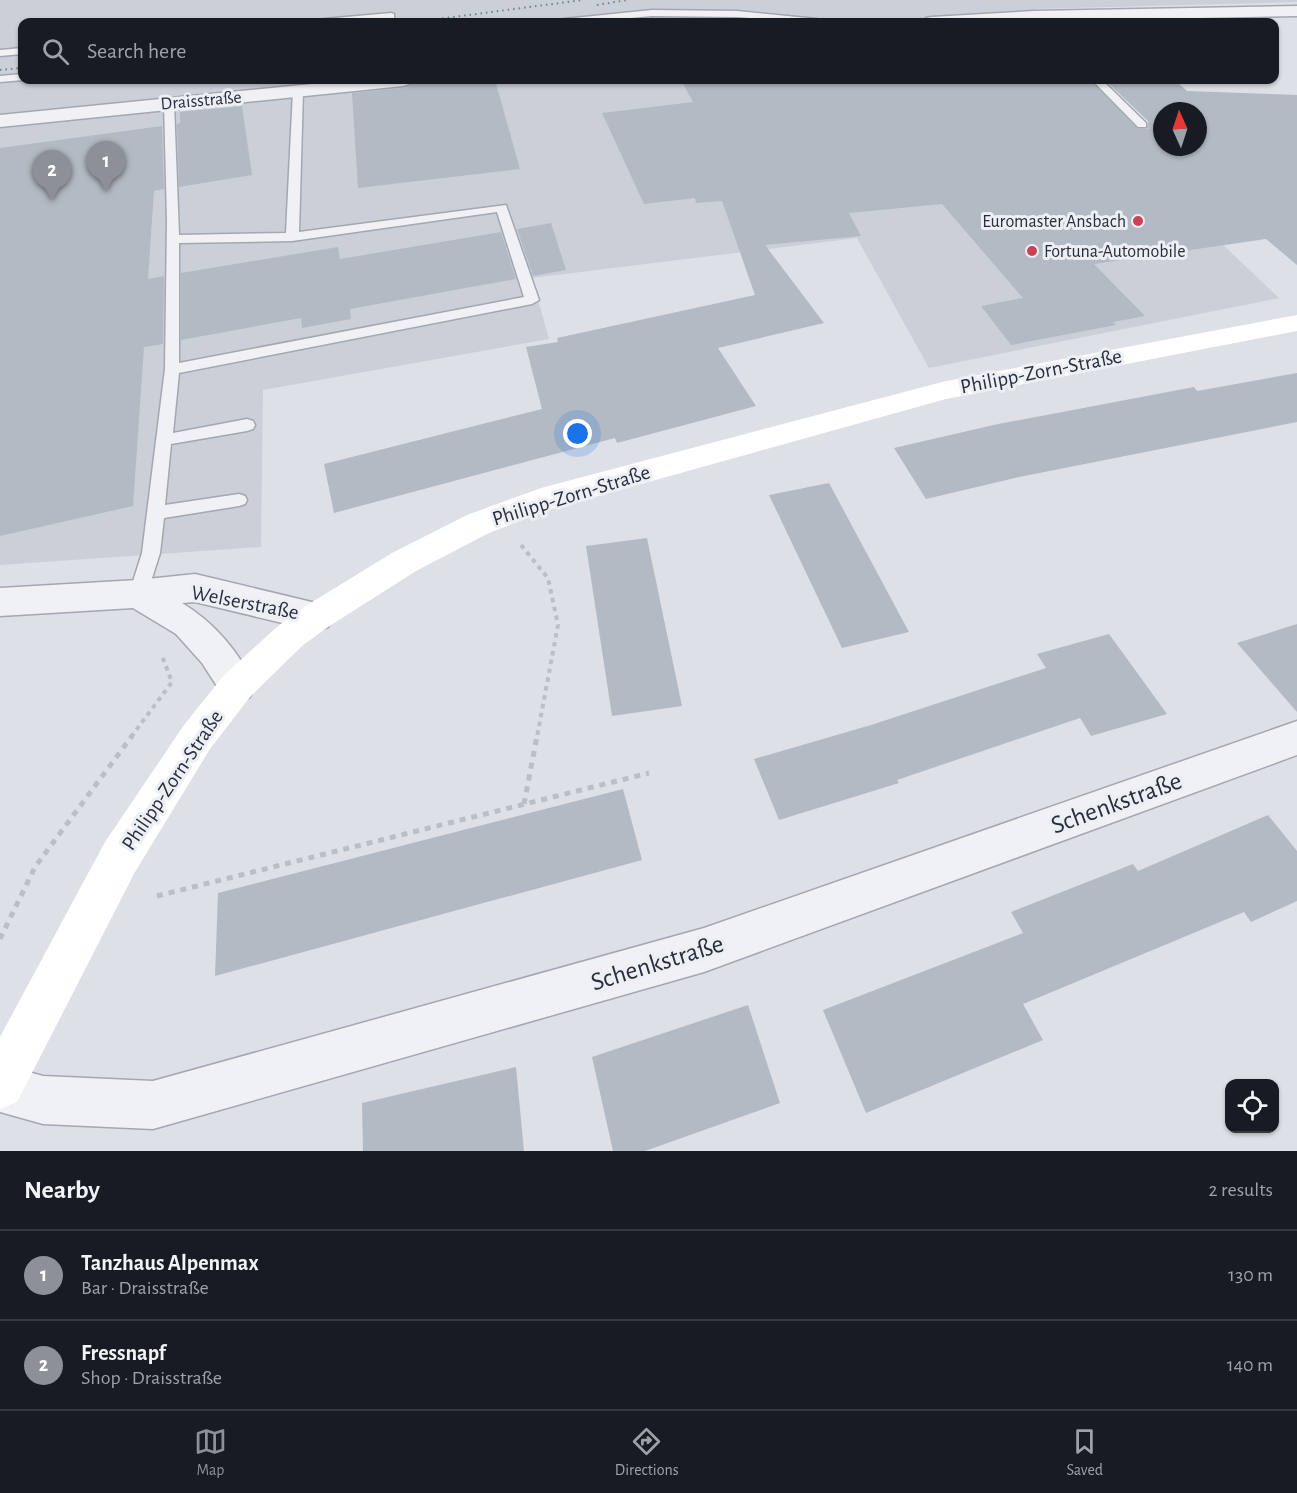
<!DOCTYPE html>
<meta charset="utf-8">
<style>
:root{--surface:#171b24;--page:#242831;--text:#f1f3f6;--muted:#9ea1a6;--line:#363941;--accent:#8c9099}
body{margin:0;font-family:"Alegreya Sans",sans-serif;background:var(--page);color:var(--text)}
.controls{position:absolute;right:18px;bottom:18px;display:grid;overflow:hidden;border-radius:12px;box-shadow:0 2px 4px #0004}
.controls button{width:54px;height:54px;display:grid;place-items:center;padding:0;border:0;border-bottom:2px solid var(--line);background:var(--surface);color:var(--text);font:30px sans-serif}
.compass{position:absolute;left:1153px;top:102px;width:54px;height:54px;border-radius:50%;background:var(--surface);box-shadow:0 2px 4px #0004;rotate:357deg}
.you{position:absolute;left:578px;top:434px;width:21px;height:21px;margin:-15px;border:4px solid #fff;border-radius:50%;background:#1a73e8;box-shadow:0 0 0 9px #1a73e833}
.badge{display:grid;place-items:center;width:39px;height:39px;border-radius:50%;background:var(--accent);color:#fff;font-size:20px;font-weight:700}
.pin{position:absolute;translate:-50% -50px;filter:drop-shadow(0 2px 3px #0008)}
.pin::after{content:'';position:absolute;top:32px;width:21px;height:18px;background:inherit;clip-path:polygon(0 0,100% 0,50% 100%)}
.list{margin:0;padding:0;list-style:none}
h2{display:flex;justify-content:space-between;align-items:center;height:78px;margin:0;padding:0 24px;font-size:26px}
h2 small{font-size:20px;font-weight:400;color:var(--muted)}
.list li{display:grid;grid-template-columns:39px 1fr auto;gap:18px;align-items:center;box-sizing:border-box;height:90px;padding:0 24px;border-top:2px solid var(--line)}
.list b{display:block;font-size:22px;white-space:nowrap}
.list p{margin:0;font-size:20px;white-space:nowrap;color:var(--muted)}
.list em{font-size:20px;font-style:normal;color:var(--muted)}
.icon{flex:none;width:33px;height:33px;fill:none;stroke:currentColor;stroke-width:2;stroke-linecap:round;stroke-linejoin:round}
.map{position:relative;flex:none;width:1297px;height:1151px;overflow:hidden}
.search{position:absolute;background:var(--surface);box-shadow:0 2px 4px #0004;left:18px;right:18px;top:18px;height:66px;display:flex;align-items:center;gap:15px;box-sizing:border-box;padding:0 21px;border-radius:12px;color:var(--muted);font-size:22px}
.sheet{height:258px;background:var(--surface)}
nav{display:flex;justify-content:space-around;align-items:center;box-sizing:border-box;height:84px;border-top:2px solid var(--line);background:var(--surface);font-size:16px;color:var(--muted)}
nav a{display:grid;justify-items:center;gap:3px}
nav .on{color:var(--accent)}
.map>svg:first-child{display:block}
</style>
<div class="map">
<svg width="1297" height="1151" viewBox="0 0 1297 1151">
<rect width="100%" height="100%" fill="#dde0e6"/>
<polygon fill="#cbcfd8" points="0,0 1297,0 1297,2 1034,9 1046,22 22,22 22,80 1104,80 1152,128 1106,134 1279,298 929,368 857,238 532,278 549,339 263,390 261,547 0,565"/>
<g fill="#b4bac3" fill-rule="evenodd">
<polygon points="414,80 495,80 520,169 358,188 352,93 404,88 411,86"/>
<path d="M681,80H1090L1138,129H1148V121L1105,80H1175L1187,91L1297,95V265L1266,239L1094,264L1145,316L1113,322L1116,325L1011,345L981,306L1023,298L942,204L849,213L861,236L765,245L824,323L718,348L756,406L617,443L615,438L334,513L324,464L542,409L526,347L558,342L557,338L755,295L722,201L696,203L695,198L644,204L602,113L693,102ZM1162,111H1198V147H1162Z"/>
<polygon points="242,106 252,175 179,187 177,124 180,123 180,112"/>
<polygon points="162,126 164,189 154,191 148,279 164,276 163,344 144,347 133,506 0,536 0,148"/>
<polygon points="551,223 566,270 533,276 517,229"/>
<polygon points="501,232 516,279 350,309 351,319 302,328 301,318 181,340 181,273 338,247 340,259"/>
<polygon points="1297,373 1297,422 1019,477 926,499 894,448 998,424 1094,406 1194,387 1197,391"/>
<polygon points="829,483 866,552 909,632 842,648 769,495"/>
<polygon points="647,538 682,706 612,716 586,546"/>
<polygon points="1297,624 1297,712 1237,643"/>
<polygon points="1109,634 1167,714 1091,736 1080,718 897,780 899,783 779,820 754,759 871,725 1046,668 1037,654"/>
<polygon points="623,789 642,860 215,976 218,893"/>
<polygon points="1268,815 1297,851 1297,901 1251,922 1244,912 1023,1004 1043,1040 866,1113 823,1010 1023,933 1011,912 1133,864 1138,871"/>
<polygon points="748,1005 780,1103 645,1151 613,1151 592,1057"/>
<polygon points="516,1067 524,1151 363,1151 362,1103"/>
</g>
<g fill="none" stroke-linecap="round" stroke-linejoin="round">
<defs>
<g id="service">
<polygon points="652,10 737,11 817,19 822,22 794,22 737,17 652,16 586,22 559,22 564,19"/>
<polygon points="391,13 394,14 394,18 350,22 319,22 324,19"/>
<polygon points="22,48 22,54 0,56 0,50"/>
<polygon points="22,74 24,80 0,82 0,76"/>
<polygon points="1092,80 1102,80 1146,123 1146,127 1138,127"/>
<path d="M298,88L303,91L299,232L506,205L539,300L532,304L179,373L173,433L247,419L253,421L255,425L253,429L247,431L171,444L165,505L239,494L245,496L247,500L245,504L239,506L164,518L160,553L147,594L144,599L138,602L132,599L129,594L142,553L165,369L167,220L164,103L169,100L174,103L179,235L286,233L293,91ZM497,212L524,297L179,363V243L292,241Z"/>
</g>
<g id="minor">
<polygon points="1297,6 1297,16 1010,22 923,22 926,18 932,17 1034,11"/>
<polygon points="352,80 412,80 410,84 403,86 0,127 0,115"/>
<path d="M195,574L316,603L328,607L333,617L328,627L316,631L195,602L182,603C214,622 240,653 255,686L250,697L237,702L224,697L202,663L176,634L133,608L0,616V588L138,580Z"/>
<polygon points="1297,721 1297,755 704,972 153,1129 43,1124 0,1112 0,1064 43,1076 153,1081 704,928"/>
</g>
</defs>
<use href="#service" stroke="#a3a7b0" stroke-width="3"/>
<use href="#minor" stroke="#a3a7b0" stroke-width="3"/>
<g stroke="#bbbec5" stroke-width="4" stroke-dasharray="4.5 4.5" stroke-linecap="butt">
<polyline points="521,545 548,578 558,625 537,737"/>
<polyline points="131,737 172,682 162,656"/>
</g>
<g stroke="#bbbec5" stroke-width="5" stroke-dasharray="6 6" stroke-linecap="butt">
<polyline points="524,804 537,736"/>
<polyline points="157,896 649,773"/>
<polyline points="0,939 35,867 132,736"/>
</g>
<use href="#service" fill="#eff1f5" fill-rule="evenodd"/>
<use href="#minor" fill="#eff1f5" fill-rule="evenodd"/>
<polygon fill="#fff" fill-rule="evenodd" points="1297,315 1297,331 946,399 548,510 489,533 416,571 328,627 302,646 250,697 210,749 135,872 17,1102 0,1109 0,1037 105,842 184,725 224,675 278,626 304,607 392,553 467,515 541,488 946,381"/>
<g stroke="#778090" stroke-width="2" stroke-dasharray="1.5 4" stroke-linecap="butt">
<polyline points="597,5 627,0"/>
<polyline points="415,22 583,0"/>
<polyline points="0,70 22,68"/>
</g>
</g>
<g fill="#cb4255" stroke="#eceff4" stroke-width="2">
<circle cx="1138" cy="221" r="6"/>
<circle cx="1032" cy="251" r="6"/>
</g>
<g text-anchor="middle" stroke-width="6" stroke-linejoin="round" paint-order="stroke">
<g font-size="18" fill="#272e3d" stroke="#eceff4">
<text transform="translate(201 100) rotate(-5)" y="6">Draisstraße</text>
</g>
<g font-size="18" fill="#272e3d" stroke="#eceff4" text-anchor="end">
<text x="1126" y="227">Euromaster Ansbach</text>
<text x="1044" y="257" text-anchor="start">Fortuna-Automobile</text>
</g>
<g font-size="21" fill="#272e3d" stroke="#eceff4">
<text transform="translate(1041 371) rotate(-11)" y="7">Philipp-Zorn-Straße</text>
<text transform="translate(571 495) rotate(-17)" y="7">Philipp-Zorn-Straße</text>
<text transform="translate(245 602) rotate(11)" y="7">Welserstraße</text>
<text transform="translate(172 780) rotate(-56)" y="7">Philipp-Zorn-Straße</text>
</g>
<g font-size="26" fill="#272e3d" stroke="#eceff4">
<text transform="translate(1116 802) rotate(-20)" y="9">Schenkstraße</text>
<text transform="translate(657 962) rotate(-17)" y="9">Schenkstraße</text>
</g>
</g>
</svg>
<div class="controls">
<button><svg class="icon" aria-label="locate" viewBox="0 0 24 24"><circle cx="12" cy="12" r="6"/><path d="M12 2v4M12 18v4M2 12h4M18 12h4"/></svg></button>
</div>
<svg class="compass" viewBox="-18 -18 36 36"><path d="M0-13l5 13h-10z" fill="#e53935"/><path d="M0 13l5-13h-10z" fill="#9ea1a6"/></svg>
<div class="you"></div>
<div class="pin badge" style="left:106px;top:191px">1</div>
<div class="pin badge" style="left:52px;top:200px">2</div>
<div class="search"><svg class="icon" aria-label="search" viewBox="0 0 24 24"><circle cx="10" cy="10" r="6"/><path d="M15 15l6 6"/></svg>Search here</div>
</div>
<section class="sheet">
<h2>Nearby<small>2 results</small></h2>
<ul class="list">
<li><span class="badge">1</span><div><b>Tanzhaus Alpenmax</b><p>Bar · Draisstraße</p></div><em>130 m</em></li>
<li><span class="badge">2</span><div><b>Fressnapf</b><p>Shop · Draisstraße</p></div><em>140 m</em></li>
</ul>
</section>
<nav>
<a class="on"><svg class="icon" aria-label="map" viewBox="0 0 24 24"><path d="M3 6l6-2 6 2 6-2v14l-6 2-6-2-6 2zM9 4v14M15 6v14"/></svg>Map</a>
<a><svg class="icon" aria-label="directions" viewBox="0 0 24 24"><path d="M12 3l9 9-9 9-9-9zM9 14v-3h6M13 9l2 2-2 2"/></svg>Directions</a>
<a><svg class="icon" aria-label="saved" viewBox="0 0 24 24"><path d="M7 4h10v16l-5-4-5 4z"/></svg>Saved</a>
</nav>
